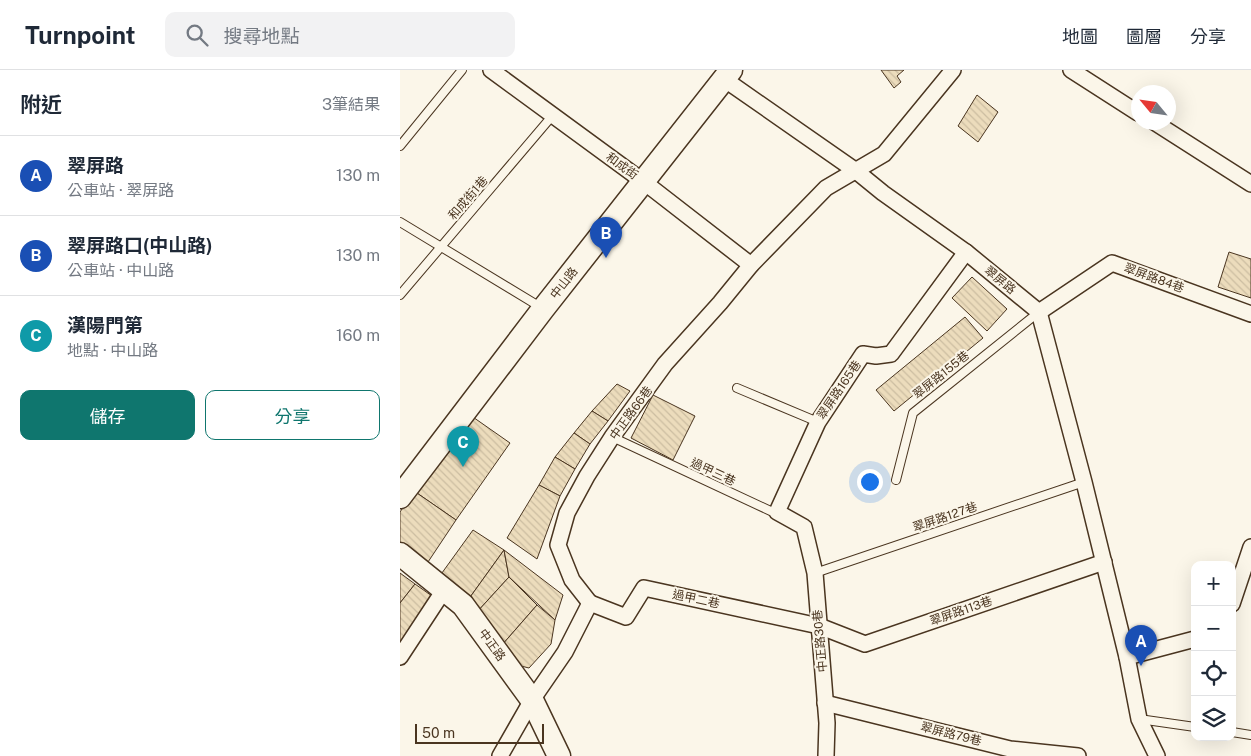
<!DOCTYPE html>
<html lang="zh-TW">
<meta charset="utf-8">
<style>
:root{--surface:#fff;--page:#f2f2f3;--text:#1f2937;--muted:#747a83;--line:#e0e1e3;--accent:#0f766e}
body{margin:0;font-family:"Public Sans","Noto Sans TC",sans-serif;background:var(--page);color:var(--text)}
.controls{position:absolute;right:15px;bottom:15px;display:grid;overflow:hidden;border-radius:10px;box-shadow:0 5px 20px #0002}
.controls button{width:45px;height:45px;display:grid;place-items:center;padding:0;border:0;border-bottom:1px solid var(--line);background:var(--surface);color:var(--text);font:25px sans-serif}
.compass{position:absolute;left:731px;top:15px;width:45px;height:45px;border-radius:50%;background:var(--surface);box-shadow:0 5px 20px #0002;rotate:299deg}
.scale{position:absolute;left:15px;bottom:12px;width:129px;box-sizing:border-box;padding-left:5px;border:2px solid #4a3520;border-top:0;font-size:14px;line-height:18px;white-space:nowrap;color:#4a3520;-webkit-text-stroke:4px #fbf6e9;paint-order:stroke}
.you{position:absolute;left:469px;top:411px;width:18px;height:18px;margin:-12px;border:4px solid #fff;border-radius:50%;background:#1a73e8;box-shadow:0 0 0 8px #1a73e833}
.badge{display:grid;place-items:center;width:32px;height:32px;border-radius:50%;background:var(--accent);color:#fff;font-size:16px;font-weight:700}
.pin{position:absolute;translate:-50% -41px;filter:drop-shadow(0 1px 2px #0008)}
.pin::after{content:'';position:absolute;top:26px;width:18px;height:15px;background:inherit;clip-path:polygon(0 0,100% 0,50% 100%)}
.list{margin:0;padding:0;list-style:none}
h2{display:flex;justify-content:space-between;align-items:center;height:65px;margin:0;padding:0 20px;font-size:21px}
h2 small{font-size:16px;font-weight:400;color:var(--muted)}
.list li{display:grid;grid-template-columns:32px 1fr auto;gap:15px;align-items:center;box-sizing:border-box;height:80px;padding:0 20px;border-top:1px solid var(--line)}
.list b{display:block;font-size:19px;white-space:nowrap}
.list p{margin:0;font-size:16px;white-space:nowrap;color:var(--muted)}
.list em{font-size:16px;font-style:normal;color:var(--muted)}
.actions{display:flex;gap:10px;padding:15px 20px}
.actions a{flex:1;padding:11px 0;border:1px solid var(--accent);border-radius:10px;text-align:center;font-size:18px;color:var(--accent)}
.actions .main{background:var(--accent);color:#fff}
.icon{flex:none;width:28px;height:28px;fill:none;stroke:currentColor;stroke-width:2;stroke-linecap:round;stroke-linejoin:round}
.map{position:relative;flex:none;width:851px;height:686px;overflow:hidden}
header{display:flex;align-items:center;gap:30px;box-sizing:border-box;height:70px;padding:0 25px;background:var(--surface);border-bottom:1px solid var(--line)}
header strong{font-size:24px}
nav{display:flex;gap:28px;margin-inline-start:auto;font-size:18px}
.search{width:350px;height:45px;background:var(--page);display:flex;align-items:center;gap:12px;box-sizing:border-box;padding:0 18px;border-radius:10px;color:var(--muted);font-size:19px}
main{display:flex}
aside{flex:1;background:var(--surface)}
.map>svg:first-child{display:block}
</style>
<header>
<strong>Turnpoint</strong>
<div class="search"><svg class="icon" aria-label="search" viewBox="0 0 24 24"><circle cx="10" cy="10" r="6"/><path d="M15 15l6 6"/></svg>搜尋地點</div>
<nav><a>地圖</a><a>圖層</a><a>分享</a></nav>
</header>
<main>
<aside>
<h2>附近<small>3筆結果</small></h2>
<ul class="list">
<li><span class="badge" style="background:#1a4fb4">A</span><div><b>翠屏路</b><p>公車站 · 翠屏路</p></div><em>130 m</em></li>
<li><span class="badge" style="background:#1a4fb4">B</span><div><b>翠屏路口(中山路)</b><p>公車站 · 中山路</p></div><em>130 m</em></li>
<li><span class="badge" style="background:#0f9aa8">C</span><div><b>漢陽門第</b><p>地點 · 中山路</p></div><em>160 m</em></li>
</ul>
<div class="actions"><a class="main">儲存</a><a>分享</a></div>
</aside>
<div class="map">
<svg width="851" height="686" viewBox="0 0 851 686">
<defs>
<pattern id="building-back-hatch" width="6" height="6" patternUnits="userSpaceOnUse" patternTransform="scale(1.25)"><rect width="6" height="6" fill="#ecdcbc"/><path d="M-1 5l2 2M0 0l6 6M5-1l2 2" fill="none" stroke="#ccbda1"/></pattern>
</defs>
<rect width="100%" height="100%" fill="#fbf6e9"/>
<g fill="url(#building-back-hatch)" stroke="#4a3520">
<polygon points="481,0 504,0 497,6 501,12 494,18"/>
<polygon points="577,25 598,42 578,72 558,56"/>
<polygon points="829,182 851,189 851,228 818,217"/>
<polygon points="572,207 607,239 587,261 552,228"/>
<polygon points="565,247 583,268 494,341 476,320"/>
<polygon points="217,314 230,321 208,351 192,341"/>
<polygon points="253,325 295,346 273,390 231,368"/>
<polygon points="192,341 208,351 190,374 174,363"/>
<polygon points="70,345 110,373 56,450 14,421"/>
<polygon points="174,363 190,374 175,399 155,387"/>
<polygon points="155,387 175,399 160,426 139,415"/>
<polygon points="139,415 160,426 137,489 107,468"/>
<polygon points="14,421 56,450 24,498 0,480 0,442"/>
<polygon points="73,460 104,480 68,530 39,507"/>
<polygon points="104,480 109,507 77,542 68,530"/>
<polygon points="104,480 163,525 155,550 109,507"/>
<polygon points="0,503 15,514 0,533"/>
<polygon points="109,507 137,535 102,575 77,542"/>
<polygon points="15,514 32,526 0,573 0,533"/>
<polygon points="137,535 155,550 151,574 129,598 117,595 102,575"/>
</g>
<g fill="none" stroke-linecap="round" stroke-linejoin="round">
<defs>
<g id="lane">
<polyline points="0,76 62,0"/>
<polyline points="0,152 142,238"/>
<polyline points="0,225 153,45"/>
<polyline points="337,318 418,352"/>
<polyline points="212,367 377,444"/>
<polyline points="496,410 513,343 639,242"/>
<polyline points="415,503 684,412"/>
<polyline points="739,649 795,657"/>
<polyline points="832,662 851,665"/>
</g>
<g id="street">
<polyline points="91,0 244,112 351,195"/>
<polyline points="671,0 738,43"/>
<polyline points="324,9 456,101 483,123 566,182 639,242 684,412 727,587 739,649 757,686"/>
<polyline points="754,52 851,114"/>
<polyline points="639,242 712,193 851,244"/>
<polyline points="190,533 226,547 244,518 419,556 465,574 704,492"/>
<polyline points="832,534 851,477"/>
<polyline points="0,587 44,520"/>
<polyline points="727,587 795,569"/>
<polyline points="425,633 610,679 678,686"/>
<polyline points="100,686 132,630 165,582 190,533 172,510 158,475 167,443 187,406 212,367 265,294 320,233 351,195 426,118 484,84 553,0"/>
<polyline points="426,686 427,653 415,503 404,457 377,442 418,352 463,284 476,286 491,284 566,182"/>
</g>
<g id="secondary">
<polyline points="0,427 143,239 331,0"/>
<polyline points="0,484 63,535 132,630 159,686"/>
</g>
</defs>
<use href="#lane" stroke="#4a3520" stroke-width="10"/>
<use href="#street" stroke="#4a3520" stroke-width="18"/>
<use href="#secondary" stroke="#4a3520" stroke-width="25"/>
<use href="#lane" stroke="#fbf6e9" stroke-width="8"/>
<use href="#street" stroke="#fbf6e9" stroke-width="15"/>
<use href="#secondary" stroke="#fbf6e9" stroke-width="22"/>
</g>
<g text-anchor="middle" stroke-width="4" stroke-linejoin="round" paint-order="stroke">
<g font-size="12" fill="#4a3520" stroke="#fbf6e9">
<text transform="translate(222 96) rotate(36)" y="4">和成街</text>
<text transform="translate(68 128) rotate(-49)" y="4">和成街1巷</text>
<text transform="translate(754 208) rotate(20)" y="4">翠屏路84巷</text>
<text transform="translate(600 210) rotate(39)" y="4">翠屏路</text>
<text transform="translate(164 213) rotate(-52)" y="4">中山路</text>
<text transform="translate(541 305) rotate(-39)" y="4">翠屏路155巷</text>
<text transform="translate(439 320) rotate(-56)" y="4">翠屏路165巷</text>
<text transform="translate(231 343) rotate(-54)" y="4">中正路66巷</text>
<text transform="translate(313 402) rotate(25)" y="4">過甲三巷</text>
<text transform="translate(545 447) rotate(-19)" y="4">翠屏路127巷</text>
<text transform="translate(296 529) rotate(12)" y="4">過甲二巷</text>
<text transform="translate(561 541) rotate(-19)" y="4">翠屏路113巷</text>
<text transform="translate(420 571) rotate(-95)" y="4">中正路30巷</text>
<text transform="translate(92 575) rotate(54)" y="4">中正路</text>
<text transform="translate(551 664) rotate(14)" y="4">翠屏路79巷</text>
</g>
</g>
</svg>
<div class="controls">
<button>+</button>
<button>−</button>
<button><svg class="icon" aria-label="locate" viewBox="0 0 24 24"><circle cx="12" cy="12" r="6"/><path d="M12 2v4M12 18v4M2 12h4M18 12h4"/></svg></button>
<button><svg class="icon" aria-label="layers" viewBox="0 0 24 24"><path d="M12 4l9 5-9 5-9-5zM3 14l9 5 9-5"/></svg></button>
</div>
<svg class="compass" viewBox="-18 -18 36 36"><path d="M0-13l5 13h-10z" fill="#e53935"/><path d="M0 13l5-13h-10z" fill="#747a83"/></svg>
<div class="scale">50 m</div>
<div class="you"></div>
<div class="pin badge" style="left:741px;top:596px;background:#1a4fb4">A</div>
<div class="pin badge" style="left:206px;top:188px;background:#1a4fb4">B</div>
<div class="pin badge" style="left:63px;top:397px;background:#0f9aa8">C</div>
</div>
</main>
